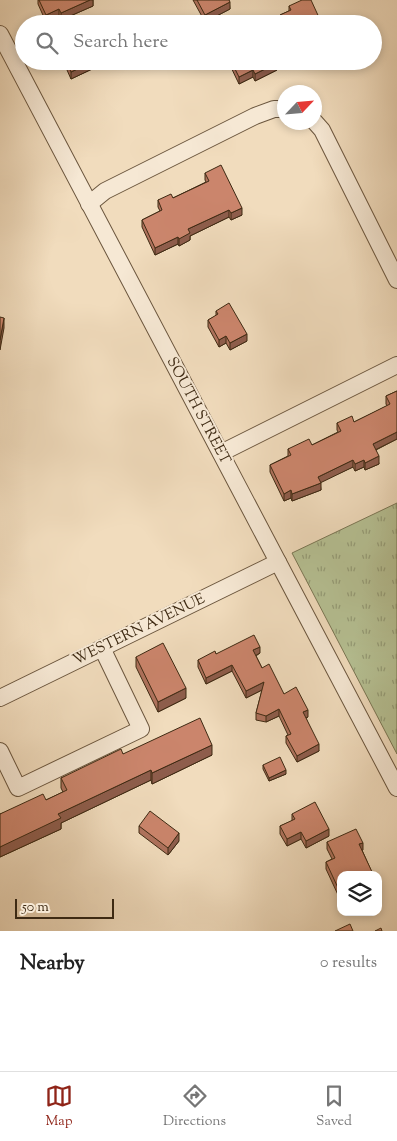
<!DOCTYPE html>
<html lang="en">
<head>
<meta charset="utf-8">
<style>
  :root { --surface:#fff; --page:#f6f6f6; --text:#222; --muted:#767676; --line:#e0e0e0; --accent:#8f2418 }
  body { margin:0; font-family:"Sorts Mill Goudy",serif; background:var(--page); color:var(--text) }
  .controls { position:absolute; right:15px; bottom:15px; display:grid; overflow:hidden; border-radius:10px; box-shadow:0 2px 8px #0003 }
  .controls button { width:45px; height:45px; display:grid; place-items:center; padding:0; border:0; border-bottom:1px solid var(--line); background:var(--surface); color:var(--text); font:25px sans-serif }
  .compass { position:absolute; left:277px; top:85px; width:45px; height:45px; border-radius:50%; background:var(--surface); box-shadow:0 2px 8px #0003; rotate:64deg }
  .scale { position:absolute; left:15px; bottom:12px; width:99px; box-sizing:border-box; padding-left:5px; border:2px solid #3e2a13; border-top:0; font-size:14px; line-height:18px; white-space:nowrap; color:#3e2a13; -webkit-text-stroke:4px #f6e8d4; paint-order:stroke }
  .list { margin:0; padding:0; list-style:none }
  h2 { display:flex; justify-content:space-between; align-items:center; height:65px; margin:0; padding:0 20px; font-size:21px }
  h2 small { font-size:16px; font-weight:400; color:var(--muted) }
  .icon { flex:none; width:28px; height:28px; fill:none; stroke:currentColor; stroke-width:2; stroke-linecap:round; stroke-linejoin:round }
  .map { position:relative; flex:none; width:397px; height:931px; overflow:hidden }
  .search { position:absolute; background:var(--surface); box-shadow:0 2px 8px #0003; left:15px; right:15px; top:15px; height:55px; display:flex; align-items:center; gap:12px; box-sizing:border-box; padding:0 18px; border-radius:28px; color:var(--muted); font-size:19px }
  .sheet { height:140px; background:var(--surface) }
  nav { display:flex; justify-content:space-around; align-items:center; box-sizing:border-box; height:70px; border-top:1px solid var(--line); background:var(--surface); font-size:14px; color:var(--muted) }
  nav a { display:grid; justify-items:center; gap:2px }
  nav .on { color:var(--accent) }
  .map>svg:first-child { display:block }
  .grass { fill:url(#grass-tufts); stroke:#7a7654 }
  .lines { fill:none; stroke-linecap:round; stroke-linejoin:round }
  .minor-casing { stroke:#6b563e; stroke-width:18 }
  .minor { stroke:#f6e8d4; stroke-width:16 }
  .wall { fill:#af725d; stroke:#3e2a13 }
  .shaded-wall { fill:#8e5d4c; stroke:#3e2a13 }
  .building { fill:#cb856c; stroke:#3e2a13 }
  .labels { text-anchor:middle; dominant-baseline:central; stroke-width:4; stroke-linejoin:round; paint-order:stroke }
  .street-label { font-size:15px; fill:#3e2a13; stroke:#f6e8d4 }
</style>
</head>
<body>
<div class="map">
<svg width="397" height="931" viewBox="0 0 397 931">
  <defs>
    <pattern id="grass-tufts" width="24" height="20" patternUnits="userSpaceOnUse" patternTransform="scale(1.25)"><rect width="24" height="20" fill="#b6c194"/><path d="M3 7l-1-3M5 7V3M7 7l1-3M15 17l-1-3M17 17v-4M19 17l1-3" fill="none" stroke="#959d78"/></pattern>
  </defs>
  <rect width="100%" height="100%" fill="#f1dcbd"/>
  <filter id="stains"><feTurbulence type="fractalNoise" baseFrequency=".004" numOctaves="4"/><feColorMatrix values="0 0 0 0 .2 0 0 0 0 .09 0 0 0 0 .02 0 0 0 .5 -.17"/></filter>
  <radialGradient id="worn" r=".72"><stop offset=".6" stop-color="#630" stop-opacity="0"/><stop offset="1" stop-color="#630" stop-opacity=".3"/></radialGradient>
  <path class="grass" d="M 397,503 L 397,754 L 292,553 Z"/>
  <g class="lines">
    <g class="minor-casing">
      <g id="minor">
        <path d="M 0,34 L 397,788"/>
        <path d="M 314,121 L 322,130 L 397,280"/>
        <path d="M 89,204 L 105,191 L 255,116 L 274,109 L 284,109"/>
        <path d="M 221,453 L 397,365"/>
        <path d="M 0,698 L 278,562"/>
        <path d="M 0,751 L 18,788 L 141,729 L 102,648"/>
      </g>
    </g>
    <use href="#minor" class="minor"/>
  </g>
  <g class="wall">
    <path d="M 38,0 L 93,0 L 93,6 L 61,20 L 59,16 L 46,22 L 38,4 Z"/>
    <path d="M 193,0 L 229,0 L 230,9 L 205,22 Z"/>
    <path d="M 289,6 L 322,24 L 281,24 L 280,15 L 289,11 Z"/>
    <path d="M 63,61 L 109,61 L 71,79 Z"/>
    <path d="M 228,61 L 277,61 L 277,70 L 255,81 L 253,77 L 239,84 Z"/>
    <path d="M 205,173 L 242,215 L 231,220 L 229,217 L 190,236 L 190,240 L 179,246 L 178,244 L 155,255 L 142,227 L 142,220 L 160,211 L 158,207 L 158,200 L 173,198 L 206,182 L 205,180 Z"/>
    <path d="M 216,311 L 247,341 L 230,350 L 226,343 L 219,347 L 208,327 L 208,320 L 216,316 Z"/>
    <path d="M 397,391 L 397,439 L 376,450 L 379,464 L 365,470 L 364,467 L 355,471 L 353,467 L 320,482 L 321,490 L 292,501 L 291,498 L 284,501 L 270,472 L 270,465 L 288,456 L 288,449 L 312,445 L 338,432 L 337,430 L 337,423 L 354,422 L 387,406 L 386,404 L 386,396 Z"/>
    <path d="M 260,653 L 256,656 L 262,668 L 284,694 L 308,717 L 306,718 L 319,751 L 297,762 L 286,743 L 286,736 L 288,735 L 279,716 L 266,722 L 256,720 L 256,713 L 262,690 L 246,698 L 232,671 L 206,684 L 198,667 L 198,660 L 216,654 Z"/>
    <path d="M 136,657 L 186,698 L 158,712 L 136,667 Z"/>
    <path d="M 123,754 L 212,755 L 152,784 L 151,780 L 61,823 L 61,829 L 0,857 L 0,814 L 46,800 L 63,792 L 61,788 L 61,778 Z"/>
    <path d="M 263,765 L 286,774 L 269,781 L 263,769 Z"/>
    <path d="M 292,814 L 329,836 L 306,848 L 301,839 L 287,846 L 280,834 L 280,826 L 292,821 Z"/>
    <path d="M 139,826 L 179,841 L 168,855 L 139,833 Z"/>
    <path d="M 327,842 L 363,850 L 362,850 L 373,875 L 341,875 L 341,896 L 339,897 L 326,869 L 326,862 L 332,859 L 327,849 Z"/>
  </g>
  <g class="shaded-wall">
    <path d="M 90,0 L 93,0 L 93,6 L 61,20 L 61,13 Z"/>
    <path d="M 230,2 L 230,9 L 205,22 L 205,15 Z"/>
    <path d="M 59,9 L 59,16 L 46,22 L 46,15 Z"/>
    <path d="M 94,61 L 109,61 L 71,79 L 71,72 Z"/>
    <path d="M 277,63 L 277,70 L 255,81 L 255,74 Z"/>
    <path d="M 253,70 L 253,77 L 239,84 L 239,77 Z"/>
    <path d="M 242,208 L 242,215 L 231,220 L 231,213 Z"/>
    <path d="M 229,210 L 229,217 L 190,236 L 190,240 L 179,246 L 179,239 L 188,229 Z"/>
    <path d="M 178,237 L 178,244 L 155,255 L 155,248 Z"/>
    <path d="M 4,318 L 4,328 L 0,350 L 0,340 Z"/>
    <path d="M 247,334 L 247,341 L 230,350 L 230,343 Z"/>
    <path d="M 226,336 L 226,343 L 219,347 L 219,340 Z"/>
    <path d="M 397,432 L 397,439 L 373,451 L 373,444 Z"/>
    <path d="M 379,456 L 379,464 L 365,470 L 365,463 Z"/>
    <path d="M 353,460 L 353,467 L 318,484 L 318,477 Z"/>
    <path d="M 364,460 L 364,467 L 355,471 L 355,464 Z"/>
    <path d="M 321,483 L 321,490 L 292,501 L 292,494 Z"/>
    <path d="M 291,490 L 291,498 L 284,501 L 284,494 Z"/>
    <path d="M 260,647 L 260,653 L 253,657 L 253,650 Z"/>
    <path d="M 232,665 L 232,671 L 206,684 L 206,678 Z"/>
    <path d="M 264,682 L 264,689 L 246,698 L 246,691 Z"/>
    <path d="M 186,688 L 186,698 L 158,712 L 158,702 Z"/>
    <path d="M 279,709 L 279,716 L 266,722 L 266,716 Z"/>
    <path d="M 308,710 L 308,717 L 303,719 L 303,712 Z"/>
    <path d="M 319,744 L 319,751 L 297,762 L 297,756 Z"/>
    <path d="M 212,745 L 212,755 L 152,784 L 152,773 Z"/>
    <path d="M 151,770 L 151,780 L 61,823 L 61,829 L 0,857 L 0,847 L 58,814 Z"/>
    <path d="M 286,770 L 286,774 L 269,781 L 269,778 Z"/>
    <path d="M 329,829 L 329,836 L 306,848 L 306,841 Z"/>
    <path d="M 301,832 L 301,839 L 287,846 L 287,839 Z"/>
    <path d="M 179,833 L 179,841 L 168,855 L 168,848 Z"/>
    <path d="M 363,843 L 363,850 L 359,852 L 359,844 Z"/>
    <path d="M 341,889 L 341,896 L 339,897 L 339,890 Z"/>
  </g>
  <g class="building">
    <path d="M 39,0 L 90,0 L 61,13 L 59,9 L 46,15 Z"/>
    <path d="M 197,0 L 229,0 L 230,2 L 205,15 Z"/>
    <path d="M 302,0 L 311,0 L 322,24 L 284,24 L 280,15 L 291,10 L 289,6 Z"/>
    <path d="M 66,61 L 94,61 L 71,72 Z"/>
    <path d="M 231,61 L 277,61 L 277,63 L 255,74 L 253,70 L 239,77 Z"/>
    <path d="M 221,165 L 242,208 L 231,213 L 229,210 L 188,229 L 190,233 L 179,239 L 178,237 L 155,248 L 142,220 L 162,210 L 158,200 L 171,194 L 173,198 L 209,181 L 205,173 Z"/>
    <path d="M 229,303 L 247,334 L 230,343 L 226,336 L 219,340 L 208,320 L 218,314 L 216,311 Z"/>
    <path d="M 0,317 L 4,318 L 0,340 Z"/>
    <path d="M 397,391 L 397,432 L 373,444 L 379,456 L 365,463 L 364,460 L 355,464 L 353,460 L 318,477 L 321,483 L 292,494 L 291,490 L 284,494 L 270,465 L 291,455 L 288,449 L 309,439 L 312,445 L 341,431 L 337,423 L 352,416 L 354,422 L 390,404 L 386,396 Z"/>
    <path d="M 254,635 L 260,647 L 253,650 L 262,668 L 269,664 L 284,694 L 296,687 L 308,710 L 303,712 L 319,744 L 297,756 L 286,736 L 291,734 L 279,709 L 266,716 L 256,713 L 264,682 L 246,691 L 232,665 L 206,678 L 198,660 L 215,651 L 216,654 Z"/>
    <path d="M 163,643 L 186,688 L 158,702 L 136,657 Z"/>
    <path d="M 200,718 L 212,745 L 152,773 L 151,770 L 58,814 L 61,818 L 0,847 L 0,814 L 43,794 L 46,800 L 67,790 L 61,778 L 121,749 L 123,754 Z"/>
    <path d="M 280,757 L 286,770 L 269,778 L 263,765 Z"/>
    <path d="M 315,802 L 329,829 L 306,841 L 301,832 L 287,839 L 280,826 L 295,819 L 292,814 Z"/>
    <path d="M 150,811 L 179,833 L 168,848 L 139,826 Z"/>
    <path d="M 356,829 L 363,843 L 359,844 L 373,874 L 371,875 L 341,875 L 341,889 L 339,890 L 326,862 L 335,858 L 327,842 Z"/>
    <path d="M 350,924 L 353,931 L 335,931 Z"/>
    <path d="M 381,928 L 382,931 L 375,931 Z"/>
  </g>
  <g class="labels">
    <g class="street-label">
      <text transform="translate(198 411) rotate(62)">SOUTH STREET</text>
      <text transform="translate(139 630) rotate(-26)">WESTERN AVENUE</text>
    </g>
  </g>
  <rect width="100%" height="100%" filter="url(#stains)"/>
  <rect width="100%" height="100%" fill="url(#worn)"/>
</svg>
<div class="controls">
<button><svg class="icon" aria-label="layers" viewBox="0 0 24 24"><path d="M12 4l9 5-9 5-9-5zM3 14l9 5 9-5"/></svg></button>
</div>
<svg class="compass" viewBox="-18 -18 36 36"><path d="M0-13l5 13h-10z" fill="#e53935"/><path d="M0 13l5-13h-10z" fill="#767676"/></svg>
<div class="scale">50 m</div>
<div class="search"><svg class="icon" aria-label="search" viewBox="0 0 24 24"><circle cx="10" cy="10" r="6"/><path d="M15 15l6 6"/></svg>Search here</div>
</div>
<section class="sheet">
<h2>Nearby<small>0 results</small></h2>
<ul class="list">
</ul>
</section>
<nav>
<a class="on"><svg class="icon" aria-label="map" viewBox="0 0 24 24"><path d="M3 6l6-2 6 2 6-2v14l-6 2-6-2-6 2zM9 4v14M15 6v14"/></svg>Map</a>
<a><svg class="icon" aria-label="directions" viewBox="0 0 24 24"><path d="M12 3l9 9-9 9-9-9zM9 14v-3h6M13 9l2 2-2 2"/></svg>Directions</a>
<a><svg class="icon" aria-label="saved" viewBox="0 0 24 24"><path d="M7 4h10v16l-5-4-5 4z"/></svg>Saved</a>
</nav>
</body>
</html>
